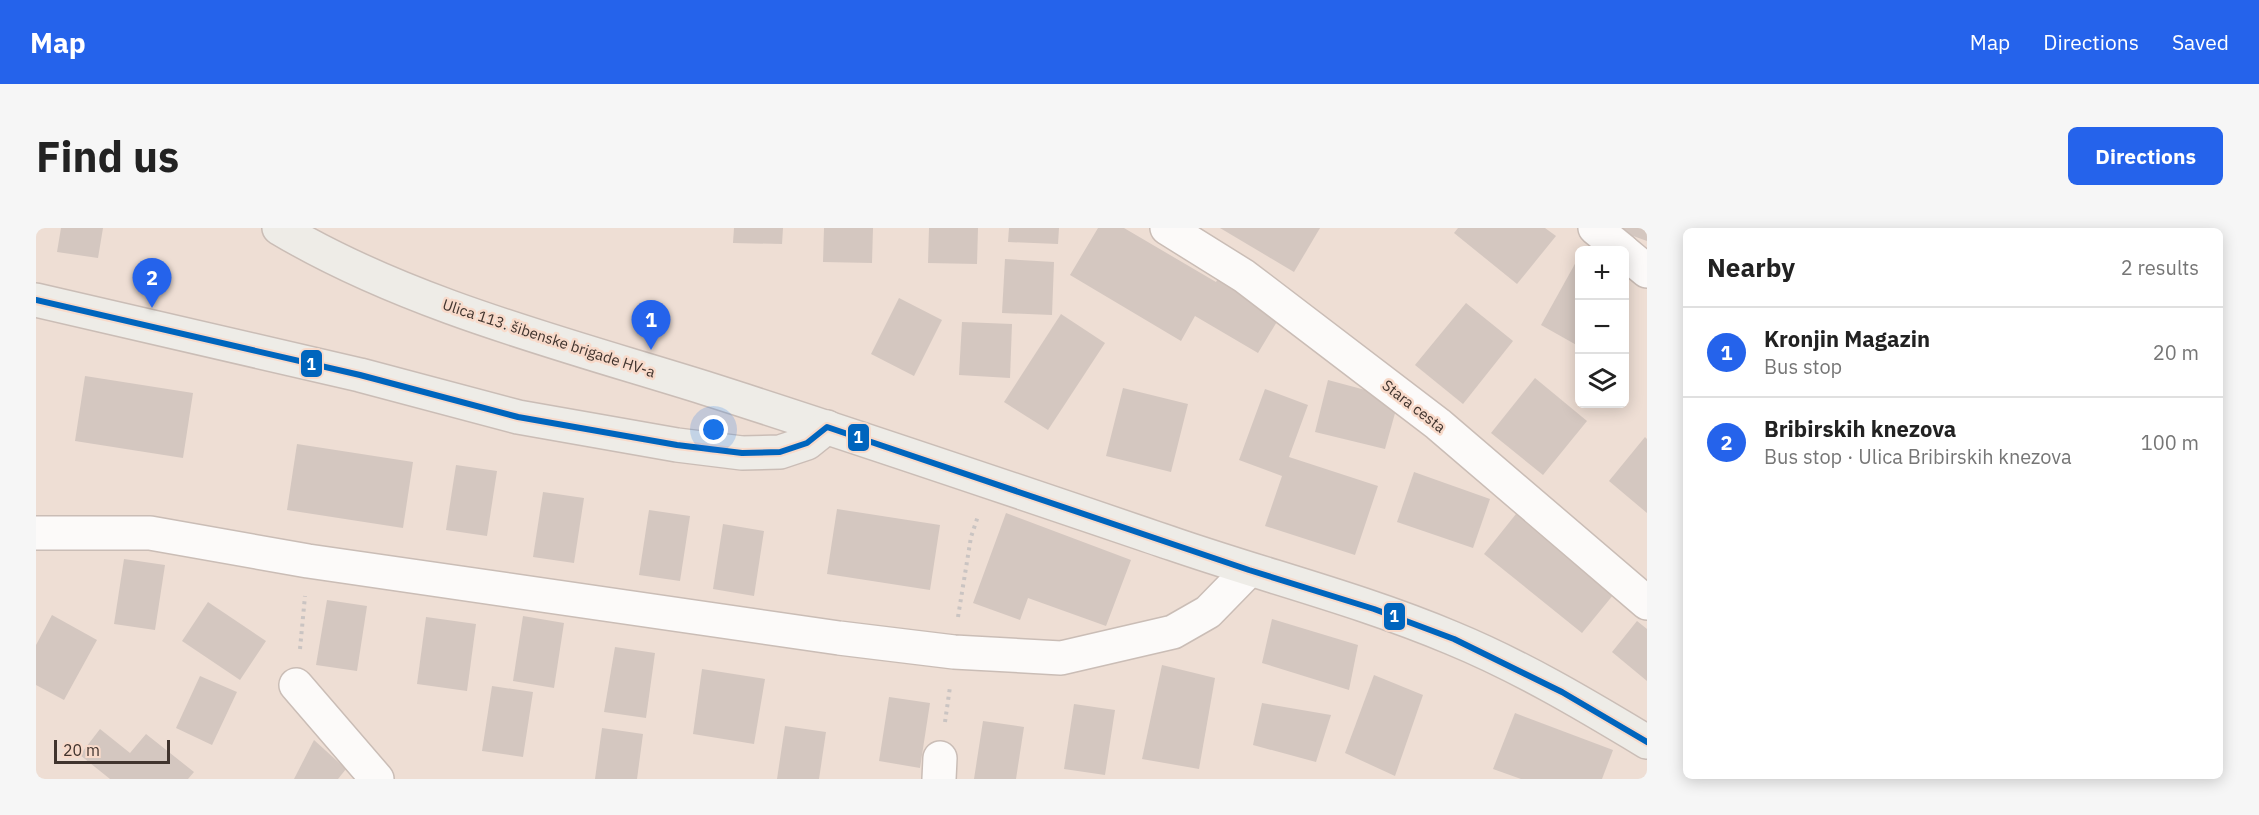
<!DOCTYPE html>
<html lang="en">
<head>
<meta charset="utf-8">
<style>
  :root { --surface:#fff; --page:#f6f6f6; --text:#222; --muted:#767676; --line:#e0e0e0; --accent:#2563eb }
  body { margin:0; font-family:"IBM Plex Sans",sans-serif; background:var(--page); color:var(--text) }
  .controls { position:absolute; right:18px; top:18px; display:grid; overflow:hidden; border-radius:9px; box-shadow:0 3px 15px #0003 }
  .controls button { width:54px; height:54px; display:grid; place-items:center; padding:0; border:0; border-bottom:2px solid var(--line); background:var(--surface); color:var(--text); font:30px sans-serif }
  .scale { position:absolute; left:18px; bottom:15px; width:116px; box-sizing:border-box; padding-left:6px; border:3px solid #40342e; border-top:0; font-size:16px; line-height:21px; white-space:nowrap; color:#40342e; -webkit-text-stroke:4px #f8daca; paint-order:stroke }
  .you { position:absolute; left:678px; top:202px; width:21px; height:21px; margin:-15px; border:4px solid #fff; border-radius:50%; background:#1a73e8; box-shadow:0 0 0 9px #1a73e833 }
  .badge { display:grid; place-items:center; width:39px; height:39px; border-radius:50%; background:var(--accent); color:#fff; font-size:20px; font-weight:700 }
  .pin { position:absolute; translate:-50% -50px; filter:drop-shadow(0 2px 3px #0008) }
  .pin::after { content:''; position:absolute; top:32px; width:21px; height:18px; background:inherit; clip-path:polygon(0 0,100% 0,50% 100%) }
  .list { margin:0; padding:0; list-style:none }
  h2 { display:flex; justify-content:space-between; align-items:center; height:78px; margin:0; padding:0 24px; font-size:26px }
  h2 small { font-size:20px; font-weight:400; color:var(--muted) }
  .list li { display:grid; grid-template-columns:39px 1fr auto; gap:18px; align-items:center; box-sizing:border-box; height:90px; padding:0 24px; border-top:2px solid var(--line) }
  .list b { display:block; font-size:22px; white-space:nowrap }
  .list p { margin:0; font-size:20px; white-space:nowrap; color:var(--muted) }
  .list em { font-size:20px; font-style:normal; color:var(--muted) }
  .icon { flex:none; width:33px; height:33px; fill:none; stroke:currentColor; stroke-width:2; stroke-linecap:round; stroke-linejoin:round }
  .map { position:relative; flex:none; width:1611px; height:551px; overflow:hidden; border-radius:9px }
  header { display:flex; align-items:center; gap:36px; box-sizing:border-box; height:84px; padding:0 30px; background:var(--accent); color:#fff }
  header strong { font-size:28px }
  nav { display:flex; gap:33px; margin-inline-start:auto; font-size:21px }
  .intro { display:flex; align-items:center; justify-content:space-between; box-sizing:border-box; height:144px; padding:0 36px }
  h1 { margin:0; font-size:42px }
  .button { padding:15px 27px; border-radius:9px; background:var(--accent); color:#fff; font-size:21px; font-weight:700 }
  main { display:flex; gap:36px; padding:0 36px }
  aside { flex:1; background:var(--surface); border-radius:9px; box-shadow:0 3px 15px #0003 }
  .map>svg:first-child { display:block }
  .building { fill:#d4c7c0 }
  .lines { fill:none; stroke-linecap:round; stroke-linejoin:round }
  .street-casing { stroke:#cabdb6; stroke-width:36 }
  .secondary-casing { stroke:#cabdb6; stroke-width:36 }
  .path { stroke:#cac4c2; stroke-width:4; stroke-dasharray:3 4.5; stroke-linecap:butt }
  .street { stroke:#fcfaf9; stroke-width:33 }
  .secondary { stroke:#eeece7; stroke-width:33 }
  .bus-1-casing { stroke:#f8daca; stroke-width:10 }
  .bus-1 { stroke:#0065bd; stroke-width:6 }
  .labels { text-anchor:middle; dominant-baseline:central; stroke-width:5; stroke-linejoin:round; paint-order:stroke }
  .street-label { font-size:15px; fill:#40342e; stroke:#f8daca }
  .line-badge { stroke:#f8daca; stroke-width:2 }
  .badge-label { font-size:16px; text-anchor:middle; font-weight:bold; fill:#fff }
</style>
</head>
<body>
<header>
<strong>Map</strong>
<nav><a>Map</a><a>Directions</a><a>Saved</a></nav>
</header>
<div class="intro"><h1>Find us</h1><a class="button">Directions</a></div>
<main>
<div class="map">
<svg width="1611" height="551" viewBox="0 0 1611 551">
  <rect width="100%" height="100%" fill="#eeded4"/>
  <g class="building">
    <path d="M 25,0 L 67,0 L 62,30 L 21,24 Z"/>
    <path d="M 698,0 L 747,0 L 746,16 L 697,15 Z"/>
    <path d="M 788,0 L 837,0 L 836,35 L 787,34 Z"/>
    <path d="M 893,0 L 942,0 L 941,36 L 892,35 Z"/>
    <path d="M 973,0 L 1023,0 L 1022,16 L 972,14 Z"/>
    <path d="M 1062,0 L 1088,0 L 1180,54 L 1185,45 L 1248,82 L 1222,125 L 1159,88 L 1145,113 L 1034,47 Z"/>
    <path d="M 1184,0 L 1284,0 L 1258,44 Z"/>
    <path d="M 1422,0 L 1509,0 L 1520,8 L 1481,56 L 1418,5 Z"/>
    <path d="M 1575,0 L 1611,0 L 1611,13 Z"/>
    <path d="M 969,31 L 1018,34 L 1016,87 L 966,85 Z"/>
    <path d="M 1540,34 L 1544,37 L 1544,119 L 1505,97 Z"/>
    <path d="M 863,70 L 906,92 L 878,148 L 835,126 Z"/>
    <path d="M 1430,75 L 1477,113 L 1427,176 L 1379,137 Z"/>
    <path d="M 1025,86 L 1069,115 L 1012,202 L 968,174 Z"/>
    <path d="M 926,94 L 976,96 L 974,150 L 923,147 Z"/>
    <path d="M 49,148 L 157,165 L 147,230 L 39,213 Z"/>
    <path d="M 1499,150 L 1551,193 L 1507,247 L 1455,205 Z"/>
    <path d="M 1292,152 L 1363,171 L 1349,221 L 1279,204 Z"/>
    <path d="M 1087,160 L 1152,176 L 1135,244 L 1070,228 Z"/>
    <path d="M 1229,161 L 1272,177 L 1253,229 L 1342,258 L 1319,327 L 1229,298 L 1246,248 L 1203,232 Z"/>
    <path d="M 1609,209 L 1611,211 L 1611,285 L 1573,253 Z"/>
    <path d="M 261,216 L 377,234 L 367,300 L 251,282 Z"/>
    <path d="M 420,237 L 461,243 L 451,308 L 410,302 Z"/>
    <path d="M 1378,244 L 1454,271 L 1437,320 L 1361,294 Z"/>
    <path d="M 507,264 L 548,270 L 538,335 L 497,329 Z"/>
    <path d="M 801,281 L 904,297 L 894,362 L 791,346 Z"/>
    <path d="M 1484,281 L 1582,361 L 1546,405 L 1448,326 Z"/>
    <path d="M 613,282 L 654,288 L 644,353 L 603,347 Z"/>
    <path d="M 970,285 L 1095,332 L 1070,398 L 992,370 L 984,392 L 937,375 Z"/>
    <path d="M 687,296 L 728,303 L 718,368 L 677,361 Z"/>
    <path d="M 88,331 L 129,337 L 119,402 L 78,396 Z"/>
    <path d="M 291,372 L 331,378 L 321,443 L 280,437 Z"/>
    <path d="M 172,374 L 230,413 L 204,452 L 146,413 Z"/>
    <path d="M 16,387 L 61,412 L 28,472 L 0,457 L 0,417 Z"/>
    <path d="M 487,388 L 528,395 L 518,460 L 477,453 Z"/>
    <path d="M 390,389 L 440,396 L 431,463 L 381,456 Z"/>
    <path d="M 1236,391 L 1322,417 L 1313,462 L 1226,435 Z"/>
    <path d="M 1601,393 L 1611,401 L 1611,453 L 1576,424 Z"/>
    <path d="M 579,419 L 619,425 L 610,490 L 568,484 Z"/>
    <path d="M 1126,437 L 1179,450 L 1163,541 L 1106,531 Z"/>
    <path d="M 666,441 L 729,451 L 718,516 L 657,506 Z"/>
    <path d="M 1338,447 L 1387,467 L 1359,548 L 1309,525 Z"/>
    <path d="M 164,448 L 201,464 L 176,517 L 140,500 Z"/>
    <path d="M 456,458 L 497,464 L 487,529 L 446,523 Z"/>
    <path d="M 853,469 L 894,475 L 884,540 L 843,533 Z"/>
    <path d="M 1226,475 L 1295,487 L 1280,534 L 1217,517 Z"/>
    <path d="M 1038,476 L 1079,482 L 1069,547 L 1028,541 Z"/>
    <path d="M 1479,485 L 1577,522 L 1566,551 L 1485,551 L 1457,541 Z"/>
    <path d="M 947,493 L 988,499 L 980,551 L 938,551 Z"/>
    <path d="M 749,498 L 790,504 L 783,551 L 741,551 Z"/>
    <path d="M 566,500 L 607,506 L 601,551 L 559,551 Z"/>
    <path d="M 64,501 L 94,525 L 110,506 L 158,544 L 152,551 L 74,551 L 44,527 Z"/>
    <path d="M 278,512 L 310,541 L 302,551 L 258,551 Z"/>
  </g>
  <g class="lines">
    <g class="street-casing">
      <g id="street">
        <path d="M 1131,0 L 1208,48 L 1402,196 L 1611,375"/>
        <path d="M 1559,0 L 1586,22"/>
        <path d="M 1588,24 L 1611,43"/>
        <path d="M 0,305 L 114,305 L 272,333 L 803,410 L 918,424 L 1025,430 L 1137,404 L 1172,384 L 1213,342"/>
        <path d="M 260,457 L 341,551"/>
        <path d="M 903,551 L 904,530"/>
      </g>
    </g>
    <g class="secondary-casing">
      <g id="secondary">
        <path d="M 243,0 C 370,76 528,116 669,160 C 826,210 981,263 1137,316 C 1230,348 1326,372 1416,410 C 1484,438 1548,476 1611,514"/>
        <path d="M 0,72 L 324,147 L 482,189 L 641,217 L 706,225 L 744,224 L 771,215 L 791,199"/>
      </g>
    </g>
    <g class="path">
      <path d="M 922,389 L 935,309 L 942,288"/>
      <path d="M 264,421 L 269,368"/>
      <path d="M 909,494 L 914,459"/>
    </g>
    <use href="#street" class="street"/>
    <use href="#secondary" class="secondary"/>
    <g class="bus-1-casing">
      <path id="bus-1" d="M 0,72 L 324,147 L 482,189 L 641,217 L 706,225 L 744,224 L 771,215 L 791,199 L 1213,342 L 1338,381 L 1418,411 L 1526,464 L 1611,514"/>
    </g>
    <use href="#bus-1" class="bus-1"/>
  </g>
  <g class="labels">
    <g class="street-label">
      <text transform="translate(513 110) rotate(18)">Ulica 113. šibenske brigade HV-a</text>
      <text transform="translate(1378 178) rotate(38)">Stara cesta</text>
    </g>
  </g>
  <g class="line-badge">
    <rect x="264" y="121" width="23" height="29" rx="6" fill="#0065bd"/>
    <rect x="811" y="195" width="23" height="29" rx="6" fill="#0065bd"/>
    <rect x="1347" y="374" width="23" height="29" rx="6" fill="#0065bd"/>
  </g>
  <g class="badge-label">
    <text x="275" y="142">1</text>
    <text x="822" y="215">1</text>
    <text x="1358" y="394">1</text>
  </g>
</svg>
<div class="controls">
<button>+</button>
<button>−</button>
<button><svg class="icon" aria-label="layers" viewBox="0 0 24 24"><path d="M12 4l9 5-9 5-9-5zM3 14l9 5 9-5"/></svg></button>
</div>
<div class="scale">20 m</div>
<div class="you"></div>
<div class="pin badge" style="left:615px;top:122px">1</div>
<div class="pin badge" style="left:116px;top:80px">2</div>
</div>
<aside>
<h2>Nearby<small>2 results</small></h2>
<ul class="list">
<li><span class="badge">1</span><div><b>Kronjin Magazin</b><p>Bus stop</p></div><em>20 m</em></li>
<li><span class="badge">2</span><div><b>Bribirskih knezova</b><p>Bus stop · Ulica Bribirskih knezova</p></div><em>100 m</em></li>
</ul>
</aside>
</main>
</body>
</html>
